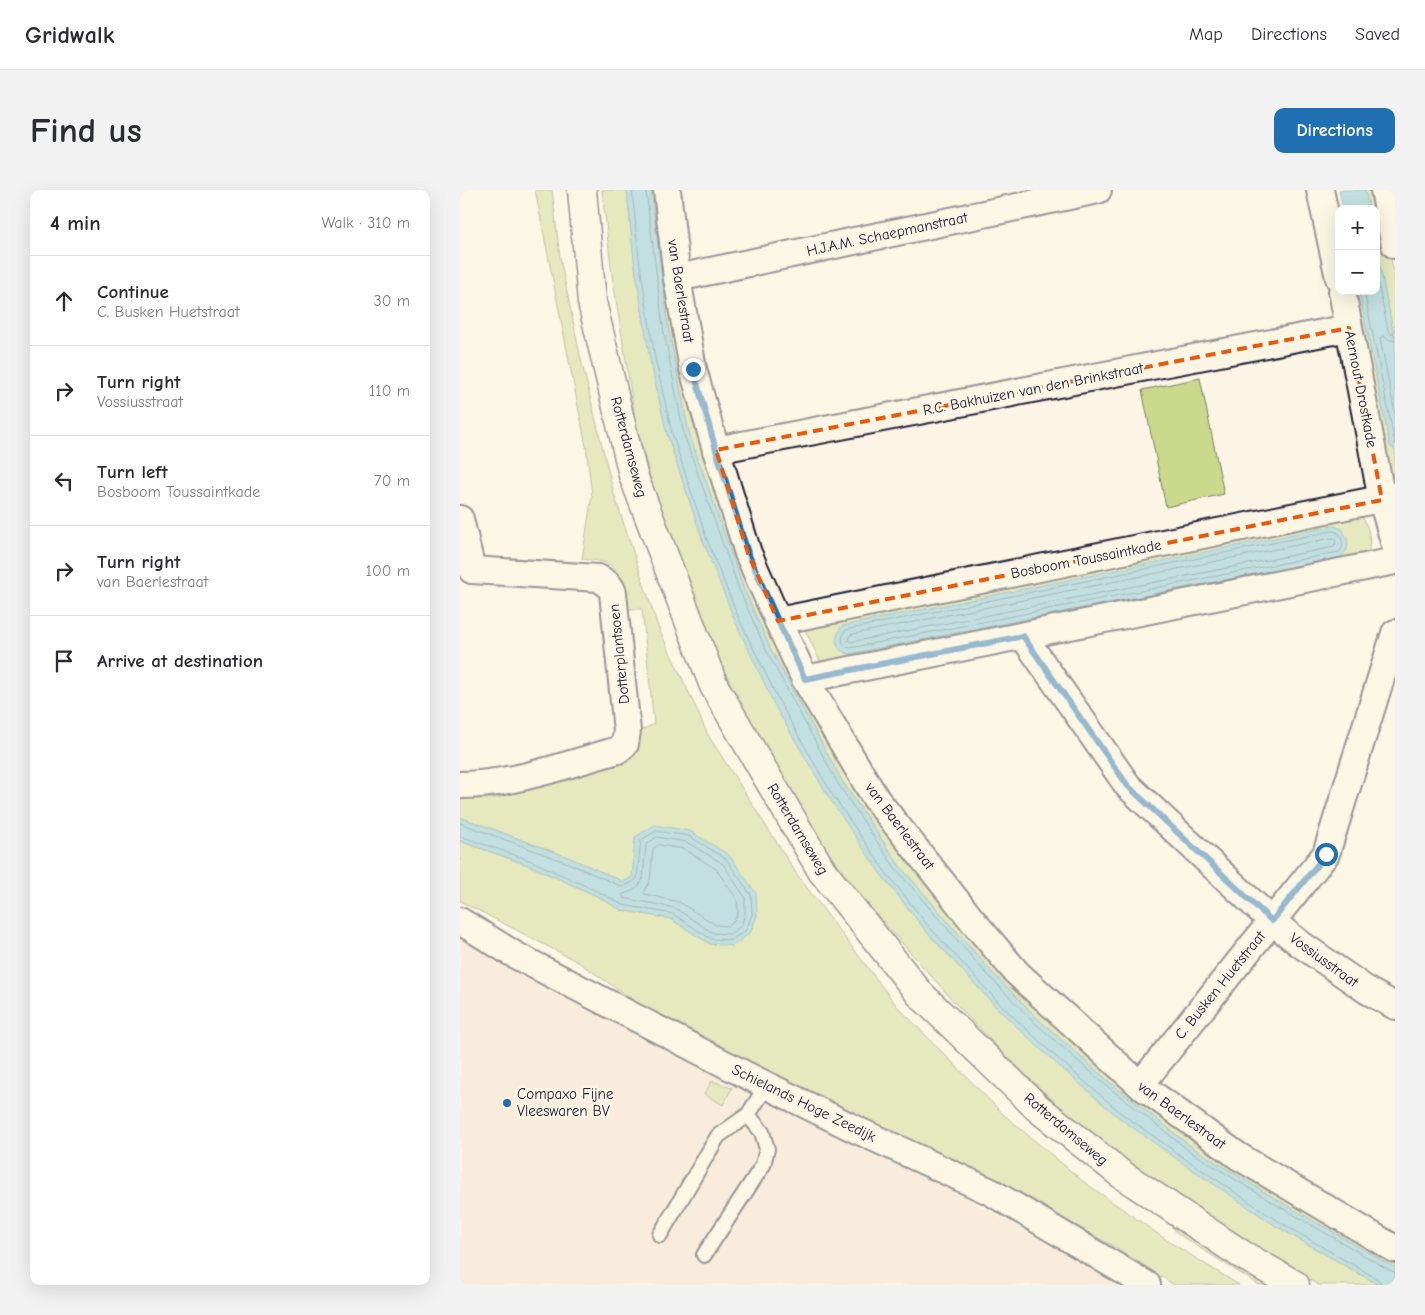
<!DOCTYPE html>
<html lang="en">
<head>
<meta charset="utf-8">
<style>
  :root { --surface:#fff; --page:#f2f2f3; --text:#2b2b33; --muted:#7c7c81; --line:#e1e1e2; --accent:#1f6fb2 }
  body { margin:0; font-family:"Comic Neue",sans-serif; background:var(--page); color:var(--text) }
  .controls { position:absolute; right:15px; top:15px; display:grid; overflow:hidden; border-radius:10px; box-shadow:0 5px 20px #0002 }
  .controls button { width:45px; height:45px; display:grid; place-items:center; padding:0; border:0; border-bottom:1px solid var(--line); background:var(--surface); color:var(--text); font:25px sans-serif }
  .stop { position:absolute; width:15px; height:15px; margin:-11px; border:4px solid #1f6fb2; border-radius:50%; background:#fff }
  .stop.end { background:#1f6fb2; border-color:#fff; box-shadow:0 1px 5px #0008 }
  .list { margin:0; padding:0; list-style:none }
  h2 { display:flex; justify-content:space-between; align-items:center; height:65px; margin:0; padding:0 20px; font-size:21px }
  h2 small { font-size:16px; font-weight:400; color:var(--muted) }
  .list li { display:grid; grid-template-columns:32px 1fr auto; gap:15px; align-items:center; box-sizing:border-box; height:90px; padding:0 20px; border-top:1px solid var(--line) }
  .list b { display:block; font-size:19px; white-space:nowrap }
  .list p { margin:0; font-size:16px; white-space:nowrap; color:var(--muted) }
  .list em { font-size:16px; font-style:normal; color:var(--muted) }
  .icon { flex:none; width:28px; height:28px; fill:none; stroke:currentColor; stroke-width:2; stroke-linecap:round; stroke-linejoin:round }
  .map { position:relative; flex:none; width:935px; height:1095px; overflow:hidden; border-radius:10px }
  header { display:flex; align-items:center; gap:30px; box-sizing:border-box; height:70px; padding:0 25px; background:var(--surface); border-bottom:1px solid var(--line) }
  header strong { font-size:24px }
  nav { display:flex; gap:28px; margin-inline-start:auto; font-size:18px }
  .intro { display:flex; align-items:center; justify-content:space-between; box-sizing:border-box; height:120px; padding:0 30px }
  h1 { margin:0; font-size:35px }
  .button { padding:12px 22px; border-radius:10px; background:var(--accent); color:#fff; font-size:18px; font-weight:700 }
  main { display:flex; gap:30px; padding:0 30px }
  aside { flex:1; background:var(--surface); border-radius:10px; box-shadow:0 5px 20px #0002 }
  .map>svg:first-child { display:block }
  .built { fill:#f6e0d1 }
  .green { fill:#cbd98d; stroke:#767e64; fill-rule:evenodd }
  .water { fill:#7bc6db; stroke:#57849b }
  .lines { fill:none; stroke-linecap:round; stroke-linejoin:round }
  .shore { stroke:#46647b; stroke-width:1 }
  .lane-casing { stroke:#22223b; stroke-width:18 }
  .street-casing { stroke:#22223b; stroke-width:30 }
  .secondary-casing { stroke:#22223b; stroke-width:31 }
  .lane { stroke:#fcf5e5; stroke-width:14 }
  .street { stroke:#fcf5e5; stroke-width:26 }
  .secondary { stroke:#fcf5e5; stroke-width:28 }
  .route { stroke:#1f6fb2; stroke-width:6 }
  .marked { fill:none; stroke:#e8590c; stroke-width:4; stroke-dasharray:10 6; stroke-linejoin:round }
  .poi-dot { fill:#1f6fb2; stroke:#fcf5e5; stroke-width:2 }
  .labels { text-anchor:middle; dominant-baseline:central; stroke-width:5; stroke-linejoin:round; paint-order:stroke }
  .street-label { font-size:15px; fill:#22223b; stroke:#fcf5e5 }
  .poi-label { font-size:15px; fill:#22223b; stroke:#fcf5e5; text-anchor:start }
</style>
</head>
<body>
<header>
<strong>Gridwalk</strong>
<nav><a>Map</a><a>Directions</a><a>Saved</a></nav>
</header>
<div class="intro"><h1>Find us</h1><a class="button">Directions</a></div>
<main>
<aside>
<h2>4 min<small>Walk · 310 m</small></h2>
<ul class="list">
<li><svg class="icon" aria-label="ahead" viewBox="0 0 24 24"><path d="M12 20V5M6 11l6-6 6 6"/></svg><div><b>Continue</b><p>C. Busken Huetstraat</p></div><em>30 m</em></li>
<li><svg class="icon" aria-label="right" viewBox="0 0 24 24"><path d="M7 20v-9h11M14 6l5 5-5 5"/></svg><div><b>Turn right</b><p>Vossiusstraat</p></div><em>110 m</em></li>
<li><svg class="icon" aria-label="left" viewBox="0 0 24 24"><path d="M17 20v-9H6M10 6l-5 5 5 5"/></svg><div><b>Turn left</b><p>Bosboom Toussaintkade</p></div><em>70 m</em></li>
<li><svg class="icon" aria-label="right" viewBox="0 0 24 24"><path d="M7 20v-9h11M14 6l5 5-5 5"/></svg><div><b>Turn right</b><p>van Baerlestraat</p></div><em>100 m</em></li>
<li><svg class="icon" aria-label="arrive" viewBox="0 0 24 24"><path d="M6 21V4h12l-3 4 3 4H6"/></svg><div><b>Arrive at destination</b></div></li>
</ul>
</aside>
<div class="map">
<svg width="935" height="1095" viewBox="0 0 935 1095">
  <rect width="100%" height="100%" fill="#fcf5e5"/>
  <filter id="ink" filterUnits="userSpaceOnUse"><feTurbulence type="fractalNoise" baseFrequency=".02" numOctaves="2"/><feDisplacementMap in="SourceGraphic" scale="10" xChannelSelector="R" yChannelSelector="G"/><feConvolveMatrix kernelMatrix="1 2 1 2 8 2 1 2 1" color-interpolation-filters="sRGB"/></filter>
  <g filter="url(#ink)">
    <path class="built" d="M 0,724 L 661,1095 L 0,1095 Z"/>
    <g class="green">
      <path d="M 75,0 L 92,0 L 100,68 L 121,170 L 154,304 L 198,437 L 230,505 L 248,545 L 338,686 L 436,815 L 544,925 L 624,992 L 708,1051 L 779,1095 L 714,1095 L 657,1058 L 494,970 L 328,896 L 217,840 L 118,772 L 0,711 L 0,651 L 68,675 L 137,706 L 161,720 L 211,729 L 250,754 L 172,687 L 164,692 L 110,668 L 0,627 L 0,608 L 26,609 L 40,607 L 157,574 L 174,561 L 178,542 L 194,534 L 182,419 L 166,419 C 164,402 164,377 142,372 C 136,370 129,370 122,369 L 132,305 L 126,256 Z"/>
      <path d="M 142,0 L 167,0 L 174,70 L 190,169 L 207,244 L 243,351 L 420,683 L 466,741 L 539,820 L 816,1036 L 919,1095 L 858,1095 L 735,1020 L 677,979 L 591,909 L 541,861 L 494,812 L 412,719 L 376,673 L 344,626 L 290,534 L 256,464 L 198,318 L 176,233 L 152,85 Z"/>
      <path d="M 191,0 L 200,0 L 211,87 L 321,459 L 546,784 L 935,1068 L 935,1078 L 814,1008 L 733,958 L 647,890 L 578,829 L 528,778 L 439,675 L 382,591 L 310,458 L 283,397 L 229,243 L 208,137 Z"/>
      <path d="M 905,0 L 917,0 L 935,89 L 935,151 L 916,57 L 916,19 L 909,19 Z"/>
      <path d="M 889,101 L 899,101 L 930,256 L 935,260 L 935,289 L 928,277 Z"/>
      <path d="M 740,188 L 764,304 L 706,317 L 682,200 Z"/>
      <path d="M 901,326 C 910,337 911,351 908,364 L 364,479 L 343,436 ZM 881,367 L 390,464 C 374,460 374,448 382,436 Z"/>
      <path d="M 252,891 L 272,898 L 263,915 L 244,904 Z"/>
      <path d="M 707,1031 L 758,1064 L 813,1095 L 799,1095 L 718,1044 Z"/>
    </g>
    <g class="water">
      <path d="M 167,0 L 191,0 L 208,137 L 229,243 L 283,397 L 310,458 L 382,591 L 439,675 L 528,778 L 578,829 L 647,890 L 733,958 L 814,1008 L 935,1078 L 935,1095 L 919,1095 L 816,1036 L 721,972 L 658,927 L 590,868 L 539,820 L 466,741 L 420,683 L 368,606 L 316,518 L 275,431 L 243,351 L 207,244 L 190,169 L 174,70 Z"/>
      <path d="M 879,0 L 905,0 L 909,19 L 883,19 Z"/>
      <path d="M 916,57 L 935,151 L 935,260 L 930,256 L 899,101 L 916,101 Z"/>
      <path d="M 874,336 L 882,339 C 888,349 892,357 881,367 L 389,464 C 374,460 374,448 382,436 Z"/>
      <path d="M 0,627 L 110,668 L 164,692 L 172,687 L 175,647 L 195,635 L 230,641 L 269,665 L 296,703 L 297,726 L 290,743 L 273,756 L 250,754 L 211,729 L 161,720 L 137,706 L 68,675 L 0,651 Z"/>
    </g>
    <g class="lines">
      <g class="shore">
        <path d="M 172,0 L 179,69 L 195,168 L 212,243 L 247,350 L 279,429 L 321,515 L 372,604 L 424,680 L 470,738 L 542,816 L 594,865 L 661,923 L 724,968 L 818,1031 L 917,1089 L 920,1091 L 920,1095"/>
        <path d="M 186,0 L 203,137 L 224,245 L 279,399 L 306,460 L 378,594 L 435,678 L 524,781 L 575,833 L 643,893 L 731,962 L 812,1012 L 931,1081 L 935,1082"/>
        <path d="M 916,83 L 928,140 L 931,144 L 935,145"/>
        <path d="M 904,101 L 935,254"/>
        <path d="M 935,151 L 930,150 L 923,146 L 920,148 L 935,224"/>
        <path d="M 873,341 L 879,343 C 882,349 885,357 879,362 L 390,458 C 381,457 380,446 386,440 Z"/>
        <path d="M 872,348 L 874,348 L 876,352 L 874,357 L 391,452 L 388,450 L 389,447 L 390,445 Z"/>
        <path d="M 0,633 L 108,673 L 163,697 L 174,691 L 177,688 L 181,650 L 196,641 L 229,646 L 266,669 L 291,705 L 292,725 L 286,740 L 271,750 L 251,749 L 213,724 L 163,715 L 139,702 L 69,670 L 0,646"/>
        <path d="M 197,647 L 226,652 L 262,673 L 285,707 L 285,724 L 281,736 L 270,744 L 253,743 L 215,718 L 163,708 L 163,704 C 172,702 180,697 183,688 L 186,655 Z"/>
        <path d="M 199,655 L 224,659 L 256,679 L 277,709 L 278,723 L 274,731 L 268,736 L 256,735 L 219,712 L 184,704 L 184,702 L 190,691 L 193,659 Z"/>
      </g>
      <g class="lane-casing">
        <g id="lane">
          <path d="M 200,1045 L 258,946 L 288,925 L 307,895"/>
          <path d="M 244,1065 L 303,975 L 307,959 L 302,942 L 288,925"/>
        </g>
      </g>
      <g class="street-casing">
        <g id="street">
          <path d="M 207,0 L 217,88 L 233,179 L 256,260 L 288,363 L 318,431 L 345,489 L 416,609 L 512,730 L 557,783 L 680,895 L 778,966 L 935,1059"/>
          <path d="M 860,0 L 879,88"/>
          <path d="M 924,0 L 935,55"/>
          <path d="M 217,88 L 638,0"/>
          <path d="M 882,101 L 922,310 L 935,355"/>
          <path d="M 256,260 L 889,138"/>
          <path d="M 0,329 L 12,380"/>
          <path d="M 318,431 L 935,306"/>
          <path d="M 563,446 L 668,596 L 812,731 L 839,753 L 908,801 L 935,816"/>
          <path d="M 345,489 L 935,371"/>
          <path d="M 0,595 C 52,595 108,574 158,560 L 165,554 L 167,541 L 153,403 C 151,395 145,392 138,388 L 12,380"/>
          <path d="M 0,731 L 55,765 L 284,884 L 399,941 L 531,1002 L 687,1095"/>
          <path d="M 680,895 L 866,664 L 935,443"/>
        </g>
      </g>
      <g class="secondary-casing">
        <path id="secondary" d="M 122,0 L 132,112 L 173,285 L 254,496 L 362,681 L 460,804 L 579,919 L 661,984 L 781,1064 L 835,1095"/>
      </g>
      <use href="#lane" class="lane"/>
      <use href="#street" class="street"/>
      <use href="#secondary" class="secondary"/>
    </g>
  </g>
  <g class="lines" filter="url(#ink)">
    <path class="route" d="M 233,179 L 256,260 L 288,363 L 318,431 L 345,489 L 563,446 L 668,596 L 812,731 L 866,664"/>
  </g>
  <path d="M0 0H935V1095H0ZM 889,138 L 922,310 L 318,431 L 288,363 L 256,260 Z" fill="#fcf5e5" fill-opacity=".55" fill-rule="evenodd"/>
  <path class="marked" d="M 889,138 L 922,310 L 318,431 L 288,363 L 256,260 Z"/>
  <circle class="poi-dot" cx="47" cy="913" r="5"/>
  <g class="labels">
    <g class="street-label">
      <text transform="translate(427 44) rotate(-12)">H.J.A.M. Schaepmanstraat</text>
      <text transform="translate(221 101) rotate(81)">van Baerlestraat</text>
      <text transform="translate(573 199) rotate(-11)">R.C. Bakhuizen van den Brinkstraat</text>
      <text transform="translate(901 199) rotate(79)">Aernout Drostkade</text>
      <text transform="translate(169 257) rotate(75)">Rotterdamseweg</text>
      <text transform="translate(626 369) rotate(-11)">Bosboom Toussaintkade</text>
      <text transform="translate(159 464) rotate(-96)">Dotterplantsoen</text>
      <text transform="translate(440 636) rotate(53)">van Baerlestraat</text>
      <text transform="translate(338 639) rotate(59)">Rotterdamseweg</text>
      <text transform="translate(864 770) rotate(36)">Vossiusstraat</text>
      <text transform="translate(760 795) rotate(-51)">C. Busken Huetstraat</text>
      <text transform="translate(344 913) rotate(26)">Schielands Hoge Zeedijk</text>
      <text transform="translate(722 925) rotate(36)">van Baerlestraat</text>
      <text transform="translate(606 939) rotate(40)">Rotterdamseweg</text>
    </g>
    <g class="poi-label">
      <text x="57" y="904">Compaxo Fijne<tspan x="57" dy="17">Vleeswaren BV</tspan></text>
    </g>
  </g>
</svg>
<div class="controls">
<button>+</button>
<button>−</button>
</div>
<div class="stop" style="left:866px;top:664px"></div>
<div class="stop end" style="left:233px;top:179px"></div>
</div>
</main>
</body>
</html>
